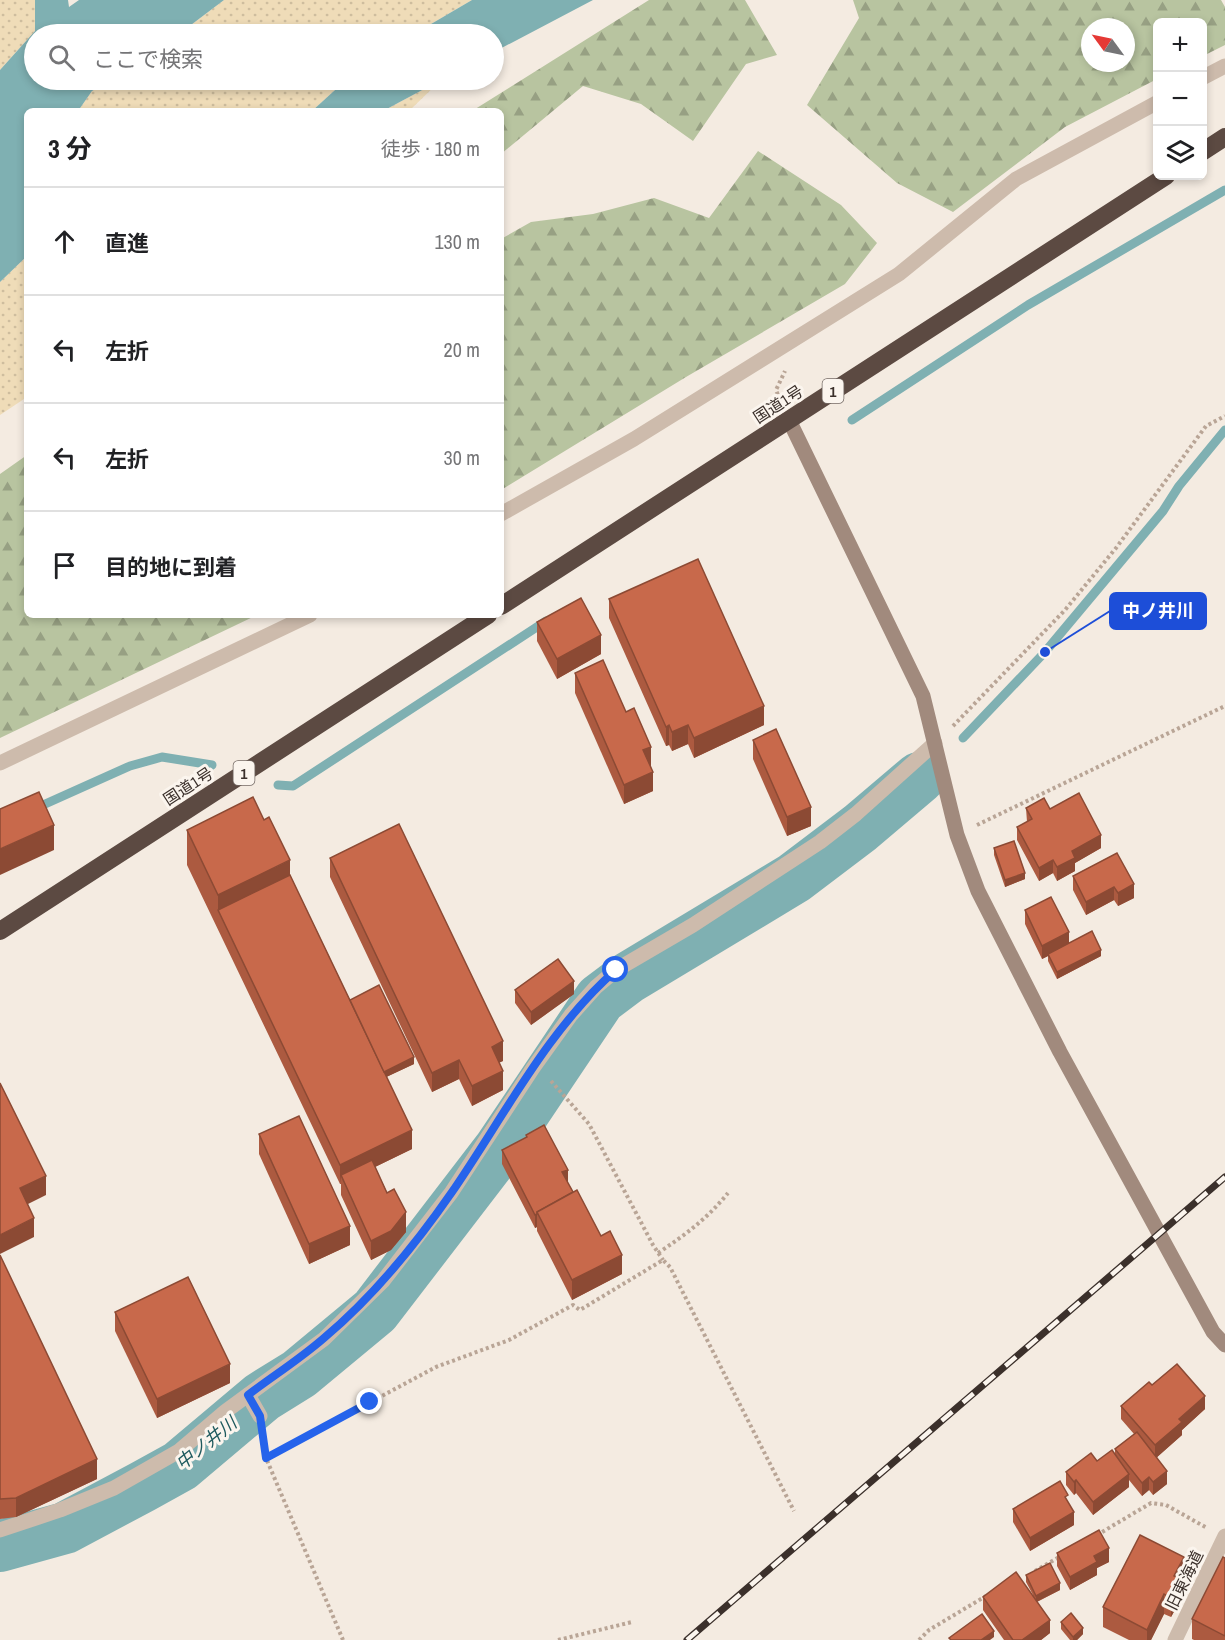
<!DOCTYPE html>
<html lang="ja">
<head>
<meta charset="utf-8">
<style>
  :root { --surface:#fff; --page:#f6f6f6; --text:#202124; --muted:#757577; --line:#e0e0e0 }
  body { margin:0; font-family:"Archivo Narrow","Noto Sans JP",sans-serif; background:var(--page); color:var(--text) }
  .controls { position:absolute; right:18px; top:18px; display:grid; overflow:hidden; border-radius:9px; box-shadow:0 3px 9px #0003 }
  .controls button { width:54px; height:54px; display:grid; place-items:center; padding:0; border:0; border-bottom:2px solid var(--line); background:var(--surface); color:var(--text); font:30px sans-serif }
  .compass { position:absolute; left:1081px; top:18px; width:54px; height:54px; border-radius:50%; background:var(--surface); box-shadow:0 3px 9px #0003; rotate:303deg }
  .stop { position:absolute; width:18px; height:18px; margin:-14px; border:4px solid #2563eb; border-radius:50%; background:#fff }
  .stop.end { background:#2563eb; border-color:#fff; box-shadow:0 2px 6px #0008 }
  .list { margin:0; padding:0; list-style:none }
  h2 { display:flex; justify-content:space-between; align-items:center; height:78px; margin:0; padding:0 24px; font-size:26px }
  h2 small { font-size:20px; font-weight:400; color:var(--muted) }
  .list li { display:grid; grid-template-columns:39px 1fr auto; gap:18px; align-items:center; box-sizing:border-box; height:108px; padding:0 24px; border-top:2px solid var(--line) }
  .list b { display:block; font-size:22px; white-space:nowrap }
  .list em { font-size:20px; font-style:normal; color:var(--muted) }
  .icon { flex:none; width:33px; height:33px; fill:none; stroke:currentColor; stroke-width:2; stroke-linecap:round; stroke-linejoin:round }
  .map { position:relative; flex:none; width:1225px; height:1640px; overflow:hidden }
  .search { position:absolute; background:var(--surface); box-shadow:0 3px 9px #0003; left:24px; top:24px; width:480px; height:66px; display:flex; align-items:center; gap:15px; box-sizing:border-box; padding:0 21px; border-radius:33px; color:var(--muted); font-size:22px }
  .panel { position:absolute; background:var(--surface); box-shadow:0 3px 9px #0003; left:24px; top:108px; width:480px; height:510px; border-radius:9px }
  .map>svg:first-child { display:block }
  .forest { fill:url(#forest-firs); fill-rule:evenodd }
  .sand { fill:url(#sand-dots) }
  .water { fill:#7fb0b2 }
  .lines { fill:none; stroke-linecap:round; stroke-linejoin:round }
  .stream { stroke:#7fb0b2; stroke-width:9 }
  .river { stroke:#7fb0b2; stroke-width:52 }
  .path { stroke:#b9a596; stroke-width:4; stroke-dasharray:3 3; stroke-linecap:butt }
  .lane { stroke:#cdbbac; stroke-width:15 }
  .street { stroke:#cdbbac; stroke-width:15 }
  .secondary { stroke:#a18a7d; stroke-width:15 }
  .highway { stroke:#5c4a42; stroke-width:18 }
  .rail-casing { stroke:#3b302b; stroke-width:7 }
  .rail { stroke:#fbf5ee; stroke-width:4.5; stroke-dasharray:14; stroke-linecap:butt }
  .wall { fill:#ac5a40 }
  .shaded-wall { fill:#8c4a34 }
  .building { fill:#c8694b; stroke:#8c4a34; stroke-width:1.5 }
  .route { stroke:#2563eb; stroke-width:8 }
  .labels { text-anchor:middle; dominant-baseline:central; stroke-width:6; stroke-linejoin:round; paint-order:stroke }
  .shield { fill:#fbf5ee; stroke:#756b66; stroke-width:1.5 }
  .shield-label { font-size:15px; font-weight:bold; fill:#3b302b }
  .street-label { font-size:16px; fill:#3b302b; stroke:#fbf5ee }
  .water-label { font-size:18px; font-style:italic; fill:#1f5a5e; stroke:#fbf5ee }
  .leader { fill:none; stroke:#1d4ed8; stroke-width:2 }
  .callout-dot { fill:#1d4ed8; stroke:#fbf5ee; stroke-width:2 }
  .callout { fill:#1d4ed8; stroke:#1d4ed8; stroke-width:2 }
  .callout-label { font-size:18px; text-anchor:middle; font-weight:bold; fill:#fff }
</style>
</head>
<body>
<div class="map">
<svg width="1225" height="1640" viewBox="0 0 1225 1640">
  <defs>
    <pattern id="forest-firs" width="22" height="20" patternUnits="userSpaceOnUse" patternTransform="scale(1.5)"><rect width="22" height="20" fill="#b8c4a0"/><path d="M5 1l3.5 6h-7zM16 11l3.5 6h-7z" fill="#97a083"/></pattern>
    <pattern id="sand-dots" width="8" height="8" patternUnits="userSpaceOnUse" patternTransform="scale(1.5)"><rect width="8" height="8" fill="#efdcb8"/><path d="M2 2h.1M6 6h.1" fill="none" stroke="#cebd9e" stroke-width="1.8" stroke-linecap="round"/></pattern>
  </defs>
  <rect width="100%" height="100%" fill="#f4ebe1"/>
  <g class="forest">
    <path d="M 649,0 L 745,0 L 777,55 L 746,64 L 693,141 L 641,104 L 583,86 L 501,154 L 501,111 L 472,111 Z"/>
    <path d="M 853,0 L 1221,0 L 1225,7 L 1225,45 L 1203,56 L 1202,22 L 1158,22 L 1157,79 L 1065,127 L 953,212 L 897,183 L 807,105 L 859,18 ZM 1090,27 L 1126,27 L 1126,63 L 1090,63 Z"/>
    <path d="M 758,151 L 841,205 L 877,243 L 845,284 L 686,377 L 501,490 L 501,239 L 531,222 L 593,214 L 654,198 L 709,218 Z"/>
    <path d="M 27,455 L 27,615 L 257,615 L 0,738 L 0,474 Z"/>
  </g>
  <g class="sand">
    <path d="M 0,0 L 35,0 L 35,31 L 0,70 Z"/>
    <path d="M 224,0 L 472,0 L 414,34 L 179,34 Z"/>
    <path d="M 111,80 L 346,80 L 312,111 L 78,111 L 92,91 Z"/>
    <path d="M 441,80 L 409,111 L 383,111 Z"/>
    <path d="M 27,256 L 27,397 L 0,415 L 0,282 Z"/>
  </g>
  <g class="water">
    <path d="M 35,0 L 68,0 L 69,7 L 79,0 L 224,0 L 179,34 L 34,34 L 34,80 L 111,80 L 92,91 L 78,111 L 27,111 L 27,256 L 0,282 L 0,70 L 35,31 Z"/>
    <path d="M 472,0 L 593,0 L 494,52 L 494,34 L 414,34 Z"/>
    <path d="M 346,80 L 441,80 L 383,111 L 312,111 Z"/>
  </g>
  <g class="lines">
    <g class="stream">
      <path d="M 852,420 L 1028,305 L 1225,190"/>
      <path d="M 963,738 L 1045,652 L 1163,511 L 1179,486 L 1225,430"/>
      <path d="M 278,785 L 293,786 L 546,621"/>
      <path d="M 34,809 L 130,766 L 162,757 L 212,765"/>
    </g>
    <path class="river" d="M 0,1546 L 65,1528 L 142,1487 L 180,1466 L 262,1397 L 299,1374 L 375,1311 L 500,1148 L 600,999 L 628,978 L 794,878 L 860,828 L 919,778"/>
    <g class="path">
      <path d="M 780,400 L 776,390 L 785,371"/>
      <path d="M 953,726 L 1065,610 L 1116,548 L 1206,426 L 1225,416"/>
      <path d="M 977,825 L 1225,706"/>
      <path d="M 551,1081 L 589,1124 L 653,1245 L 663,1260"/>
      <path d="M 658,1253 C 685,1235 708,1218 728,1193"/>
      <path d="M 263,1437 L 266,1458 L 343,1640"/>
      <path d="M 266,1458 L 436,1367 L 509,1340 L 573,1305 L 580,1310 L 663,1260 L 670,1267 L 794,1511"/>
      <path d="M 1097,1535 L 1151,1503 L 1166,1505 L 1207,1528"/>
      <path d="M 1035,1571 L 1059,1557"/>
      <path d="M 558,1640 L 632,1622"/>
      <path d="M 919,1640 L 929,1630 L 986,1596"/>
    </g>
    <g class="lane">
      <path d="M 1202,78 L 1225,66"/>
      <path d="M 501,514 L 634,439 L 899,274 L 1016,179 L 1158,102"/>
      <path d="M 0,763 L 310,615"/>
      <path d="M 0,1530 L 60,1510 L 114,1488 L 179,1451 L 226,1411 L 324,1339 L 383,1281 L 451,1193 L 533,1068 L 571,1015 L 596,987 L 616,970 L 693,925 L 820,842 L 856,814 L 935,743"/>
    </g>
    <g class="street">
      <path d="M 248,1395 L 260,1416"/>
      <path d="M 1175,1640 L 1225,1536"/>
    </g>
    <path class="secondary" d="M 789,420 L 923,696 L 957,835 L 978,891 L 1060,1052 L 1213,1332 L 1225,1345"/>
    <g class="highway">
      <path d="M 1202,152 L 1225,137"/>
      <path d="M 501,606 L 1166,176"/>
      <path d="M 0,931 L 488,615"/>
    </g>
    <g class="rail-casing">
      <path id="rail" d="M 687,1640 L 1225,1177"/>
    </g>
    <use href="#rail" class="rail"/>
  </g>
  <g class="wall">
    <path d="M 609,599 L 764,725 L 694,758 L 688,744 L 672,751 L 669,745 L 666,746 L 609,618 Z"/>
    <path d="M 537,622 L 601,654 L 557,679 L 537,641 Z"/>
    <path d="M 575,673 L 626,712 L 651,766 L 653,791 L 624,804 L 575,693 Z"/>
    <path d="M 753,740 L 811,826 L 787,836 L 753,759 Z"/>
    <path d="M 1026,808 L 1050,809 L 1101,848 L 1075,863 L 1075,871 L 1057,881 L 1053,873 L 1039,881 L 1017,840 L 1017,827 L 1027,822 Z"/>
    <path d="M 187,830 L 290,875 L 350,1000 L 414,1064 L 386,1077 L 412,1149 L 375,1167 L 406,1232 L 391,1250 L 371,1260 L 341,1195 L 341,1184 L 340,1184 L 187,865 Z"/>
    <path d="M 994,848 L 1025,879 L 1005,887 L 994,855 Z"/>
    <path d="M 1117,853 L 1134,898 L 1118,906 L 1114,900 L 1086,915 L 1073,890 L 1073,876 Z"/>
    <path d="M 330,858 L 503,1061 L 499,1062 L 503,1090 L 472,1106 L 459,1079 L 432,1092 L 330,877 Z"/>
    <path d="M 1025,910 L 1069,943 L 1101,956 L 1057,979 L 1048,961 L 1048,956 L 1042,959 L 1025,924 Z"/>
    <path d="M 515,990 L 574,994 L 531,1025 L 515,1003 Z"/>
    <path d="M 259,1134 L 350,1245 L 309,1264 L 259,1154 Z"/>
    <path d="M 526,1135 L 568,1183 L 573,1192 L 601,1236 L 622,1274 L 572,1300 L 537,1231 L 537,1227 L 535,1228 L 502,1164 L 502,1150 L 526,1138 Z"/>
    <path d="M 0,1255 L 97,1479 L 16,1517 L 0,1519 Z"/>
    <path d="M 115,1312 L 230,1383 L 157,1418 L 115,1331 Z"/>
    <path d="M 1152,1385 L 1205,1409 L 1182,1430 L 1182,1435 L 1157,1457 L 1167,1484 L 1153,1495 L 1149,1490 L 1142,1496 L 1129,1480 L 1129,1487 L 1093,1515 L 1076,1493 L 1074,1495 L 1066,1485 L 1066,1472 L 1097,1461 L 1115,1455 L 1115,1449 L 1134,1434 L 1121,1419 L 1121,1406 Z"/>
    <path d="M 1068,1502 L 1074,1525 L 1030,1551 L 1013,1522 L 1013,1509 Z"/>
    <path d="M 1057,1553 L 1109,1562 L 1097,1568 L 1097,1575 L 1070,1590 L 1057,1566 Z"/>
    <path d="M 1225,1558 L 1225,1640 L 1194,1640 L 1192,1639 L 1192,1619 Z"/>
    <path d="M 1026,1575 L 1060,1590 L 1037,1602 L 1050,1633 L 1041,1640 L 1004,1640 L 983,1610 L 983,1597 L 1033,1595 L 1026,1582 Z"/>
    <path d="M 1184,1576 L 1181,1582 L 1181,1599 L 1171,1617 L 1164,1614 L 1151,1640 L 1129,1640 L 1103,1627 L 1103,1607 Z"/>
    <path d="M 1061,1622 L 1083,1634 L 1077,1640 L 1070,1640 L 1061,1629 Z"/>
  </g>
  <g class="shaded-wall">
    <path d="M 601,635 L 601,654 L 557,679 L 557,659 Z"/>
    <path d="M 764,706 L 764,725 L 694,758 L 694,738 Z"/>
    <path d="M 669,725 L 669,745 L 666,746 L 666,727 Z"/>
    <path d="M 688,725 L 688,744 L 672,751 L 672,732 Z"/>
    <path d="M 651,747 L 651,766 L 643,770 L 643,750 Z"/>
    <path d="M 653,772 L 653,791 L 624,804 L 624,785 Z"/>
    <path d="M 811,807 L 811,826 L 787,836 L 787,817 Z"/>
    <path d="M 54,825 L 54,850 L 0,875 L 0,849 Z"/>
    <path d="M 1101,835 L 1101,848 L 1075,863 L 1075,871 L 1057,881 L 1057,867 L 1072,851 Z"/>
    <path d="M 290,860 L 290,895 L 218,910 L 218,895 Z"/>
    <path d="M 1053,860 L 1053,873 L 1039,881 L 1039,868 Z"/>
    <path d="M 1025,873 L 1025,879 L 1005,887 L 1005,880 Z"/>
    <path d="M 1134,884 L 1134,898 L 1118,906 L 1118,893 Z"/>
    <path d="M 1114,887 L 1114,900 L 1086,915 L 1086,902 Z"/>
    <path d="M 1069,932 L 1069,945 L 1048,954 L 1048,956 L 1042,959 L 1042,946 Z"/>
    <path d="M 1101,950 L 1101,956 L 1057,979 L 1057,972 Z"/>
    <path d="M 574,981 L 574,994 L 531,1025 L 531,1012 Z"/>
    <path d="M 503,1041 L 503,1061 L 492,1066 L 492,1047 Z"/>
    <path d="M 414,1057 L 414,1064 L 380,1080 L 380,1074 Z"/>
    <path d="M 459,1060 L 459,1079 L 432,1092 L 432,1073 Z"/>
    <path d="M 503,1071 L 503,1090 L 472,1106 L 472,1086 Z"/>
    <path d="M 412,1130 L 412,1149 L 344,1182 L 341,1175 L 340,1184 L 340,1165 Z"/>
    <path d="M 568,1170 L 568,1183 L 562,1172 Z"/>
    <path d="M 46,1176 L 46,1195 L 20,1208 L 20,1188 Z"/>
    <path d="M 406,1212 L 406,1232 L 391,1250 L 371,1260 L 371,1241 Z"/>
    <path d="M 537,1214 L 537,1227 L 535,1228 L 535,1215 Z"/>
    <path d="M 34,1218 L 34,1237 L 0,1254 L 0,1235 Z"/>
    <path d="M 350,1226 L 350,1245 L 309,1264 L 309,1244 Z"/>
    <path d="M 622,1255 L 622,1274 L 572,1300 L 572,1280 Z"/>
    <path d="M 230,1364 L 230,1383 L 157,1418 L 157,1399 Z"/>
    <path d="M 1205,1396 L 1205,1409 L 1182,1430 L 1182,1435 L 1155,1459 L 1155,1445 L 1179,1419 Z"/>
    <path d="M 97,1459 L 97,1479 L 16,1517 L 16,1498 Z"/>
    <path d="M 1167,1471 L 1167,1484 L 1153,1495 L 1153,1482 Z"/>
    <path d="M 1129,1474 L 1129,1487 L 1093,1515 L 1093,1502 Z"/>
    <path d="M 1149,1477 L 1149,1490 L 1142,1496 L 1142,1483 Z"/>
    <path d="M 1076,1480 L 1076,1493 L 1074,1495 L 1074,1482 Z"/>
    <path d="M 1074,1512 L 1074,1525 L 1030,1551 L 1030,1538 Z"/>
    <path d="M 1109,1548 L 1109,1562 L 1097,1568 L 1097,1575 L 1070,1590 L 1070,1577 L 1094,1556 Z"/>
    <path d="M 1184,1557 L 1184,1576 L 1181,1582 L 1181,1599 L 1171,1617 L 1171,1598 L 1174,1576 Z"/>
    <path d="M 1060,1583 L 1060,1590 L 1036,1602 L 1036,1596 Z"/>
    <path d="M 1164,1594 L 1164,1614 L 1151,1640 L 1147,1640 L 1147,1630 Z"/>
    <path d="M 1050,1620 L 1050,1633 L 1041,1640 L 1022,1640 Z"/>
    <path d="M 1083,1628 L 1083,1634 L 1077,1640 L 1073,1640 L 1073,1637 Z"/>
    <path d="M 994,1631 L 994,1637 L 990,1640 L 981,1640 Z"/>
  </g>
  <g class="building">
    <path d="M 698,559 L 764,706 L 694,738 L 688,725 L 672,732 L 669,725 L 666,727 L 609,599 Z"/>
    <path d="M 581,598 L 601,635 L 557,659 L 537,622 Z"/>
    <path d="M 603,660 L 626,712 L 634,708 L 651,747 L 643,750 L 653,772 L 624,785 L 575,673 Z"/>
    <path d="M 776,729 L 811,807 L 787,817 L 753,740 Z"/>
    <path d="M 39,792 L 54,825 L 0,849 L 0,809 Z"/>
    <path d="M 1079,793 L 1101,835 L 1072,851 L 1075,858 L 1057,867 L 1053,860 L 1039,868 L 1017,827 L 1032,819 L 1026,808 L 1044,798 L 1050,809 Z"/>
    <path d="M 253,797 L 264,820 L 269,817 L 290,860 L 218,895 L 187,830 Z"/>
    <path d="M 399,824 L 503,1041 L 492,1047 L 503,1071 L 472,1086 L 459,1060 L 432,1073 L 330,858 Z"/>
    <path d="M 1014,841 L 1025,873 L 1005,880 L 994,848 Z"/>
    <path d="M 1117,853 L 1134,884 L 1118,893 L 1114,887 L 1086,902 L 1073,876 Z"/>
    <path d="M 290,875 L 412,1130 L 340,1165 L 218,910 Z"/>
    <path d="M 1051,897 L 1069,932 L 1042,946 L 1025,910 Z"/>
    <path d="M 1092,931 L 1101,950 L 1057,972 L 1048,954 Z"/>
    <path d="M 558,959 L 574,981 L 531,1012 L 515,990 Z"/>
    <path d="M 379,985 L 414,1057 L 384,1072 L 350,1000 Z"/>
    <path d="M 0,1083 L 46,1176 L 20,1188 L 34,1218 L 0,1235 Z"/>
    <path d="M 299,1116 L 350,1226 L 309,1244 L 259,1134 Z"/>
    <path d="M 544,1125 L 568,1170 L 562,1172 L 573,1192 L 537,1212 L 537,1214 L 535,1215 L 502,1150 L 527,1137 L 526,1135 Z"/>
    <path d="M 372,1160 L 387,1193 L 394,1189 L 406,1212 L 391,1231 L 371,1241 L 341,1175 Z"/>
    <path d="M 577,1190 L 601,1236 L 610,1231 L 622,1255 L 572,1280 L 537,1212 Z"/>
    <path d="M 0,1255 L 97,1459 L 16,1498 L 0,1499 Z"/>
    <path d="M 188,1277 L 230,1364 L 157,1399 L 115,1312 Z"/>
    <path d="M 1177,1364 L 1205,1396 L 1179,1419 L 1182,1422 L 1155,1445 L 1121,1406 L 1149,1382 L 1152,1385 Z"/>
    <path d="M 1137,1432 L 1167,1471 L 1153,1482 L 1149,1477 L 1142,1483 L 1115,1449 Z"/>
    <path d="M 1112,1450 L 1129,1474 L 1093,1502 L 1076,1480 L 1074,1482 L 1066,1472 L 1091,1453 L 1097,1461 Z"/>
    <path d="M 1060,1481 L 1068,1495 L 1065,1497 L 1074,1512 L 1030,1538 L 1013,1509 Z"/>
    <path d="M 1099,1530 L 1109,1548 L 1094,1556 L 1097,1562 L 1070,1577 L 1057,1553 Z"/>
    <path d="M 1140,1535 L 1184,1557 L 1174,1576 L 1181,1579 L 1171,1598 L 1164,1594 L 1147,1630 L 1103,1607 Z"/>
    <path d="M 1223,1557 L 1225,1558 L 1225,1636 L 1192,1619 Z"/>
    <path d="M 1050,1563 L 1060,1583 L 1036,1596 L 1026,1575 Z"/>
    <path d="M 1016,1572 L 1050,1620 L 1022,1640 L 1013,1640 L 983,1597 Z"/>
    <path d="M 1071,1613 L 1083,1628 L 1073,1637 L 1061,1622 Z"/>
    <path d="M 982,1614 L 994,1631 L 981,1640 L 951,1640 L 949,1638 Z"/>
  </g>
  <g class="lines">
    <path class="route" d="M 370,1402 L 266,1458 L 260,1416 L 248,1395 C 273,1376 300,1359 324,1338 C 373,1297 416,1244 452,1192 C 503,1118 548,1029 616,970"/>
  </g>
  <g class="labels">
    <g class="shield">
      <rect x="822.5" y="379" width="21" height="24" rx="4.5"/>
      <rect x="233.5" y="761" width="21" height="24" rx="4.5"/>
    </g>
    <g class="shield-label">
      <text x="833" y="391">1</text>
      <text x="244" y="773">1</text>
    </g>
    <g class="street-label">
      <text transform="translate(778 404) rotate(-33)">国道1号</text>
      <text transform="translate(188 786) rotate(-33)">国道1号</text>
      <text transform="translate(1184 1580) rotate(-64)">旧東海道</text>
    </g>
    <g class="water-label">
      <text transform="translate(206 1443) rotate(-39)">中ノ井川</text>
    </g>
  </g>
  <path class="leader" d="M1045 652L1110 611"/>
  <circle class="callout-dot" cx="1045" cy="652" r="6"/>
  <rect class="callout" x="1110" y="593" width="96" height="36" rx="6"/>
  <g class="callout-label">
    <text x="1158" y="617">中ノ井川</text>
  </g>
</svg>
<div class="controls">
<button>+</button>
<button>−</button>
<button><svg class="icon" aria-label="layers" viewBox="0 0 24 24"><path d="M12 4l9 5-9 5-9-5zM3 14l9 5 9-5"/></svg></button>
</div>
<svg class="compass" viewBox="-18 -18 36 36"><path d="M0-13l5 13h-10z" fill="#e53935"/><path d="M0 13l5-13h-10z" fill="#757577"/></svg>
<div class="stop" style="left:616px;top:970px"></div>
<div class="stop end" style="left:370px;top:1402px"></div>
<div class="search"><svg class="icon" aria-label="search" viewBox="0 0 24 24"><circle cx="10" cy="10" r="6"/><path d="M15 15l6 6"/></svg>ここで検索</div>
<section class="panel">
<h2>3 分<small>徒歩 · 180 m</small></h2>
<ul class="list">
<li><svg class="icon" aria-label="ahead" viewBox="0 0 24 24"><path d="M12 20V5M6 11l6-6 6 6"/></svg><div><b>直進</b></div><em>130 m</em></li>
<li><svg class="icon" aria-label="left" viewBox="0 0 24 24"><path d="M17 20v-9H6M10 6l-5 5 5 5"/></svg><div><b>左折</b></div><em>20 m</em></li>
<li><svg class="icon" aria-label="left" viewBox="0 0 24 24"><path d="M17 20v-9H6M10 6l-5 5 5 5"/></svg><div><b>左折</b></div><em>30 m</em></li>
<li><svg class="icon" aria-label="arrive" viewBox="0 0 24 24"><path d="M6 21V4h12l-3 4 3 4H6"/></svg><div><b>目的地に到着</b></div></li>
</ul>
</section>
</div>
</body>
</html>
